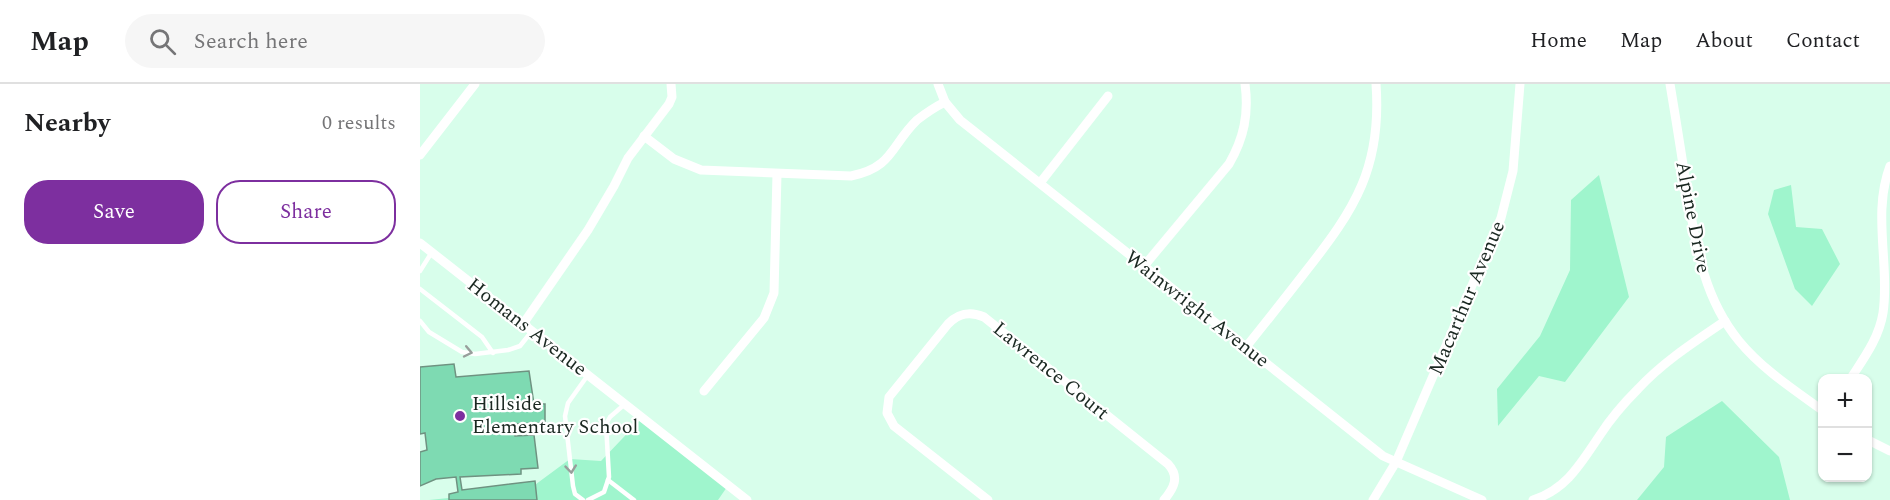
<!DOCTYPE html>
<html lang="en">
<head>
<meta charset="utf-8">
<style>
  :root { --surface:#fff; --page:#f6f6f6; --text:#202124; --muted:#757577; --line:#e0e0e0; --accent:#7d2f9f }
  body { margin:0; font-family:Spectral,serif; background:var(--page); color:var(--text) }
  .controls { position:absolute; right:18px; bottom:18px; display:grid; overflow:hidden; border-radius:12px; box-shadow:0 2px 4px #0004 }
  .controls button { width:54px; height:54px; display:grid; place-items:center; padding:0; border:0; border-bottom:2px solid var(--line); background:var(--surface); color:var(--text); font:30px sans-serif }
  .list { margin:0; padding:0; list-style:none }
  h2 { display:flex; justify-content:space-between; align-items:center; height:78px; margin:0; padding:0 24px; font-size:26px }
  h2 small { font-size:20px; font-weight:400; color:var(--muted) }
  .actions { display:flex; gap:12px; padding:18px 24px }
  .actions a { flex:1; padding:14px 0; border:2px solid var(--accent); border-radius:24px; text-align:center; font-size:21px; color:var(--accent) }
  .actions .main { background:var(--accent); color:#fff }
  .icon { flex:none; width:33px; height:33px; fill:none; stroke:currentColor; stroke-width:2; stroke-linecap:round; stroke-linejoin:round }
  .map { position:relative; flex:none; width:1470px; height:416px; overflow:hidden }
  header { display:flex; align-items:center; gap:36px; box-sizing:border-box; height:84px; padding:0 30px; background:var(--surface); border-bottom:2px solid var(--line) }
  header strong { font-size:28px }
  nav { display:flex; gap:33px; margin-inline-start:auto; font-size:21px }
  .search { width:420px; height:54px; background:var(--page); display:flex; align-items:center; gap:15px; box-sizing:border-box; padding:0 21px; border-radius:33px; color:var(--muted); font-size:22px }
  main { display:flex }
  aside { flex:1; background:var(--surface) }
  .map>svg:first-child { display:block }
  .green { fill:#9ff5cd }
  .building { fill:#7edab2; stroke:#6f9281; stroke-width:1.5 }
  .lines { fill:none; stroke-linecap:round; stroke-linejoin:round }
  .service { stroke:#fff; stroke-width:4.5 }
  .minor { stroke:#fff; stroke-width:9 }
  .oneway { stroke:#989e9b }
  .poi-dot { fill:#7d2f9f; stroke:#fff; stroke-width:2 }
  .labels { text-anchor:middle; dominant-baseline:central; stroke-width:4.5; stroke-linejoin:round; paint-order:stroke }
  .street-label { font-size:20px; fill:#1a2821; stroke:#fff }
  .poi-label { font-size:20px; fill:#1a2821; stroke:#fff; text-anchor:start }
</style>
</head>
<body>
<header>
<strong>Map</strong>
<div class="search"><svg class="icon" aria-label="search" viewBox="0 0 24 24"><circle cx="10" cy="10" r="6"/><path d="M15 15l6 6"/></svg>Search here</div>
<nav><a>Home</a><a>Map</a><a>About</a><a>Contact</a></nav>
</header>
<main>
<aside>
<h2>Nearby<small>0 results</small></h2>
<ul class="list">
</ul>
<div class="actions"><a class="main">Save</a><a>Share</a></div>
</aside>
<div class="map">
<svg width="1470" height="416" viewBox="0 0 1470 416">
  <rect width="100%" height="100%" fill="#d8feeb"/>
  <g class="green">
    <path d="M 1179,91 L 1209,213 L 1145,298 L 1119,292 L 1078,342 L 1077,305 L 1120,252 L 1150,186 L 1151,116 Z"/>
    <path d="M 1371,101 L 1376,143 L 1402,145 L 1420,180 L 1392,222 L 1375,205 L 1348,130 L 1354,106 Z"/>
    <path d="M 1302,317 L 1359,373 L 1370,416 L 1217,416 L 1244,383 L 1246,353 Z"/>
    <path d="M 221,335 L 307,403 L 298,416 L 9,416 L 108,406 L 150,375 L 181,377 Z"/>
  </g>
  <path class="building" d="M 34,280 L 36,293 L 109,287 L 114,320 L 125,320 L 125,339 L 94,340 L 95,352 L 114,351 L 118,384 L 101,385 L 101,390 L 40,393 L 42,406 L 115,397 L 117,416 L 29,416 L 29,410 L 38,408 L 36,393 L 16,395 L 0,402 L 0,368 L 7,366 L 5,349 L 0,350 L 0,283 Z"/>
  <g class="lines">
    <g class="service">
      <path d="M 0,187 L 12,168"/>
      <path d="M 0,205 L 62,253 L 73,269"/>
      <path d="M 0,237 L 9,248 L 42,268 L 55,270 L 88,266 L 100,262 L 112,247"/>
      <path d="M 188,396 L 214,416"/>
      <path d="M 163,416 L 155,410 L 153,402 L 145,332 L 148,319 L 168,291"/>
      <path d="M 168,416 L 184,408 L 189,393 L 186,340 L 190,333 L 205,320"/>
    </g>
    <g class="minor">
      <path d="M 518,0 L 525,18 L 540,36 L 963,372 L 1062,416"/>
      <path d="M 1250,0 C 1256,36 1262,72 1267,108 C 1276,161 1283,213 1319,257 C 1342,285 1373,305 1402,326"/>
      <path d="M 224,52 L 254,75 L 281,86 L 431,92 C 473,84 471,61 497,36 C 506,29 515,23 525,18"/>
      <path d="M 0,71 L 55,0"/>
      <path d="M 620,99 L 688,12"/>
      <path d="M 0,159 L 327,416"/>
      <path d="M 724,182 L 809,80 C 824,54 829,30 825,0"/>
      <path d="M 103,240 L 168,146 L 194,102 L 208,74 L 249,20 L 252,13 L 251,0"/>
      <path d="M 826,263 C 846,238 866,213 886,187 C 935,125 962,83 956,0"/>
      <path d="M 1431,294 C 1444,274 1459,254 1463,229 C 1470,181 1452,129 1470,82"/>
      <path d="M 284,307 L 344,234 L 354,209 L 357,90"/>
      <path d="M 1448,356 L 1470,367"/>
      <path d="M 568,416 L 474,342 L 467,329 L 469,313 L 528,240 C 539,229 550,227 564,233 L 748,380 C 760,393 754,404 744,416"/>
      <path d="M 953,416 L 976,378 L 1081,134 L 1093,87 L 1100,0"/>
      <path d="M 1113,416 C 1147,405 1161,379 1180,351 C 1191,334 1204,319 1218,305 C 1243,278 1274,258 1305,237"/>
    </g>
  </g>
  <defs><path id="oneway-chevron" d="M-2-3.5L2.5 0L-2 3.5" fill="none" stroke-width="1.6" stroke-linecap="round" stroke-linejoin="round" transform="scale(1.5)"/></defs>
  <g class="oneway">
    <use href="#oneway-chevron" transform="translate(48 268) rotate(12)"/>
    <use href="#oneway-chevron" transform="translate(151 385) rotate(84)"/>
  </g>
  <circle class="poi-dot" cx="40" cy="332" r="6"/>
  <g class="labels">
    <g class="street-label">
      <text transform="translate(1273 133) rotate(79)">Alpine Drive</text>
      <text transform="translate(1047 214) rotate(-67)">Macarthur Avenue</text>
      <text transform="translate(777 225) rotate(38)">Wainwright Avenue</text>
      <text transform="translate(107 243) rotate(38)">Homans Avenue</text>
      <text transform="translate(631 287) rotate(39)">Lawrence Court</text>
    </g>
    <g class="poi-label">
      <text x="52" y="320">Hillside<tspan x="52" dy="23">Elementary School</tspan></text>
    </g>
  </g>
</svg>
<div class="controls">
<button>+</button>
<button>−</button>
</div>
</div>
</main>
</body>
</html>
